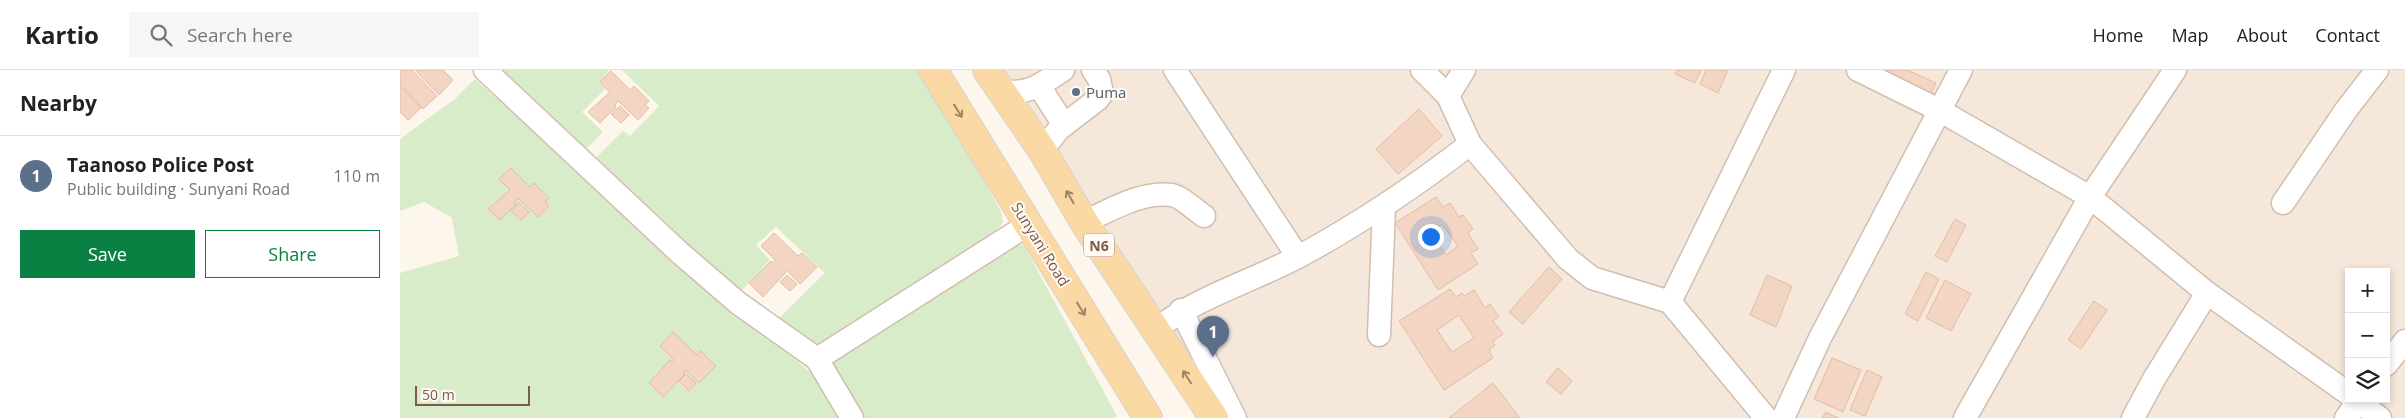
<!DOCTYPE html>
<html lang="en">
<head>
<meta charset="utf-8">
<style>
  :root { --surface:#fff; --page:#f6f6f6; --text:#222; --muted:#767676; --line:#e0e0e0; --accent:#0b8043 }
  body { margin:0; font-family:"Open Sans",sans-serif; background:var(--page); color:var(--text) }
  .controls { position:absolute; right:15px; bottom:15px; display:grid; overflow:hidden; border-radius:0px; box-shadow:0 2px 8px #0003 }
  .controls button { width:45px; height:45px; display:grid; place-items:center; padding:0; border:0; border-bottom:1px solid var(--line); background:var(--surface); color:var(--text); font:25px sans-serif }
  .scale { position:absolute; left:15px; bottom:12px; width:115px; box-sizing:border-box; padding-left:5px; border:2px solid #7a5c4d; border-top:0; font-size:14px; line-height:18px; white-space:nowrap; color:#7a5c4d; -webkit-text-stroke:4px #fffaf3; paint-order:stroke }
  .you { position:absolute; left:1030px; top:166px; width:18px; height:18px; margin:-12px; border:4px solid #fff; border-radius:50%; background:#1a73e8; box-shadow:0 0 0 8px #1a73e833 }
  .badge { display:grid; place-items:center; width:32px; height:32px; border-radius:50%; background:var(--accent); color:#fff; font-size:16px; font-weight:700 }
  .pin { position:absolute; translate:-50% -41px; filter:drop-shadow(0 1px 2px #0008) }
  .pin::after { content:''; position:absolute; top:26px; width:18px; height:15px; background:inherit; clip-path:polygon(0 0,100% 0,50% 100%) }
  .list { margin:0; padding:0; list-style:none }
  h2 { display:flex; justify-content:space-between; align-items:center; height:65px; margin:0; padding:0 20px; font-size:21px }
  h2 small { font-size:16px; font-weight:400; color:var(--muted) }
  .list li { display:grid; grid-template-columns:32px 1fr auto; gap:15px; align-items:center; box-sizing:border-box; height:80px; padding:0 20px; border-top:1px solid var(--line) }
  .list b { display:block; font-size:19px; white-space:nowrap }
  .list p { margin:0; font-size:16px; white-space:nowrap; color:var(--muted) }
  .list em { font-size:16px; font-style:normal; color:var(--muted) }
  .actions { display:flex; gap:10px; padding:15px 20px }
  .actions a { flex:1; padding:11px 0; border:1px solid var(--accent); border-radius:0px; text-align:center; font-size:18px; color:var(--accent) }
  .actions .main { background:var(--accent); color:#fff }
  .icon { flex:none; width:28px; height:28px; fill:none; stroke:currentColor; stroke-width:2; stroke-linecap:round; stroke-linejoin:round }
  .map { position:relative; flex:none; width:2005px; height:348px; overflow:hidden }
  header { display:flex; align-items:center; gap:30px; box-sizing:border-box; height:70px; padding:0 25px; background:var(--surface); border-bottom:1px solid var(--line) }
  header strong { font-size:24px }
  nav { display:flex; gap:28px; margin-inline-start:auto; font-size:18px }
  .search { width:350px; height:45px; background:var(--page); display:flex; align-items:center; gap:12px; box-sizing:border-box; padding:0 18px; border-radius:0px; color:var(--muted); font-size:19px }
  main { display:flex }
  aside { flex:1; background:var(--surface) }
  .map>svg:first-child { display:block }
  .residential { fill:#f5e8da; fill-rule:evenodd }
  .green { fill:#d8ecc9 }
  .building { fill:#f3d5c3; stroke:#e6bba3; fill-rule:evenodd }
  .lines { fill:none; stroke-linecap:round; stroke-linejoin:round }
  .minor-casing { stroke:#d1beb0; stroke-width:25 }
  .major-casing { stroke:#dad1cd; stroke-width:30 }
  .minor { stroke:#fff; stroke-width:22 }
  .major { stroke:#fbd9a5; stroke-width:28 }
  .oneway { stroke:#a18267 }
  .service-dot { fill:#5c6f8a; stroke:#fffaf3; stroke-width:2 }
  .labels { text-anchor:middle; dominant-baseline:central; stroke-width:4; stroke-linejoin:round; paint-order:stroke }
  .shield { fill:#fffaf3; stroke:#a28b7f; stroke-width:1 }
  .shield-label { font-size:14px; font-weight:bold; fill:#7a5c4d }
  .service-label { font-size:15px; fill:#4e5e75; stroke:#fffaf3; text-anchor:start }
  .street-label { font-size:15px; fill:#7a5c4d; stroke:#fffaf3 }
</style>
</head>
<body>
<header>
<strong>Kartio</strong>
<div class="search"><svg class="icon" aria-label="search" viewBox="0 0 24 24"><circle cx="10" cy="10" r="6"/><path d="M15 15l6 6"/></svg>Search here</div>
<nav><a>Home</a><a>Map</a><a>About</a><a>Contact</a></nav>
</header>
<main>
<aside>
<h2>Nearby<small></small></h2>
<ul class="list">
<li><span class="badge" style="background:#5c6f8a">1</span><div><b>Taanoso Police Post</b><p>Public building · Sunyani Road</p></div><em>110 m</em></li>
</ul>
<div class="actions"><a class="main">Save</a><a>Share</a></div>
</aside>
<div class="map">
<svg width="2005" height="348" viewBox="0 0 2005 348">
  <rect width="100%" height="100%" fill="#fdf6ec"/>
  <path class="residential" d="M 590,0 L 2005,0 L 2005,348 L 826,348 L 703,152 ZM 1949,202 L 1986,202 L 1986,329 L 1949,329 Z"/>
  <g class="green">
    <path d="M 97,0 L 210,0 L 198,12 L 205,19 L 182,42 L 203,62 L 181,84 Z"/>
    <path d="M 222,0 L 520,0 L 559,64 L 601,142 L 603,152 L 591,168 L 457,250 L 416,279 L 378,249 L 425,203 L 376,157 L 356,175 L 370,190 L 342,220 L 280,178 L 191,93 L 223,61 L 230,66 L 259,36 Z"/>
    <path d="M 75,9 L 421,312 L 442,348 L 0,348 L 0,203 L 59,186 L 52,148 L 24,132 L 0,141 L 0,69 L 55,29 Z"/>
    <path d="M 614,171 L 624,176 L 717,346 L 714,348 L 461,348 L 447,316 L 436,303 L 430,289 Z"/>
  </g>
  <g class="building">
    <path d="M 0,0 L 12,0 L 37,26 L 23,39 L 0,14 Z"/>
    <path d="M 15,0 L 43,0 L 53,10 L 39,25 Z"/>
    <path d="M 1277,0 L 1301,0 L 1295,13 L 1275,4 Z"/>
    <path d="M 1306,0 L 1328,0 L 1318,23 L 1300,14 Z"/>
    <path d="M 1484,0 L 1507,0 L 1536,13 L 1529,28 L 1481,6 Z"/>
    <path d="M 211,1 L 230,20 L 234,16 L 249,31 L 245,35 L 249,38 L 238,50 L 218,31 L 215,35 L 216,37 L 200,53 L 188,42 L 210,22 L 199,12 Z"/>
    <path d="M 0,16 L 21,38 L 8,50 L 0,42 Z"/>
    <path d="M 220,36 L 229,45 L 221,53 L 211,44 Z"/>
    <path d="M 1019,39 L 1042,66 L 998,104 L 976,79 Z"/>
    <path d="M 111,98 L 130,117 L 134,113 L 149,128 L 145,132 L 149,136 L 138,147 L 118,128 L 115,132 L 116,134 L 100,150 L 88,139 L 110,120 L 99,109 Z"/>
    <path d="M 1036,127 L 1043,137 L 1050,133 L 1059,147 L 1063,145 L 1073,159 L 1068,163 L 1078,179 L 1071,183 L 1078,194 L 1038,220 L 995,153 ZM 1042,154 L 1058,176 L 1046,185 L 1030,162 Z"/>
    <path d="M 119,133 L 129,142 L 121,150 L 111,141 Z"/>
    <path d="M 1555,149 L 1566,155 L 1547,192 L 1535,186 Z"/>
    <path d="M 374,163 L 398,186 L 402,183 L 417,197 L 400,214 L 387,201 L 363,227 L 349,213 L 371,191 L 373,193 L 375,190 L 361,176 Z"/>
    <path d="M 1149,197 L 1162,209 L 1123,254 L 1109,242 Z"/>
    <path d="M 1526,202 L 1539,209 L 1518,251 L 1505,244 Z"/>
    <path d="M 387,205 L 397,214 L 390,221 L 380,212 Z"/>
    <path d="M 1367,205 L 1392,216 L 1376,257 L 1350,245 Z"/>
    <path d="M 1545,210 L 1571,224 L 1551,261 L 1526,248 Z"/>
    <path d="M 1050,219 L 1056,227 L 1062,223 L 1064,226 L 1074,220 L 1085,238 L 1090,234 L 1099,247 L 1093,251 L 1103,264 L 1092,272 L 1095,275 L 1089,280 L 1093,288 L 1044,320 L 999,251 ZM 1059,245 L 1074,268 L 1052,282 L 1037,260 Z"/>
    <path d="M 1694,231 L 1707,240 L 1681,279 L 1668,270 Z"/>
    <path d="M 273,262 L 297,285 L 301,281 L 316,296 L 299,313 L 286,300 L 283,303 L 285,304 L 263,327 L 249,313 L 270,290 L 272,292 L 274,290 L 260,276 Z"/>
    <path d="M 1432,288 L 1461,300 L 1443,342 L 1414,329 Z"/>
    <path d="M 1158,298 L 1172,311 L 1161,324 L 1146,312 Z"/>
    <path d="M 1467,300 L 1482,307 L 1465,346 L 1450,340 Z"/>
    <path d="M 286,304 L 296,313 L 289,321 L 279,311 Z"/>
    <path d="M 1093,313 L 1120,348 L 1049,348 Z"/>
    <path d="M 1426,342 L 1438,348 L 1422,348 Z"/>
  </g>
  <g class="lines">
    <g class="minor-casing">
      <g id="minor">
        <path d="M 85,0 L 280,183 L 338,233 L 417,289 L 452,348"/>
        <path d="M 775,0 L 898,187"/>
        <path d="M 1022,0 L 1048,26 L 1070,74 L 1168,189 L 1192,208 L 1270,232 L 1366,348"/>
        <path d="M 1458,0 L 1539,40 L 1690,127 L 1807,223 L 1949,324"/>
        <path d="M 639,16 L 664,55"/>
        <path d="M 603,21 C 630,25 641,14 663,0"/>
        <path d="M 1048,26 L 1064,0"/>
        <path d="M 642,80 L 659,59 L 698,29 L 702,23 L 699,9 L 693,0"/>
        <path d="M 1883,133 L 1946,40 L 1977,0"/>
        <path d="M 684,152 C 711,140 741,121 772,125 C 782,127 795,140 804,146"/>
        <path d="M 1270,232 L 1384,0"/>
        <path d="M 781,240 L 835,348"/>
        <path d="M 756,259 C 800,226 850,212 898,187 C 959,154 1016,116 1070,74"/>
        <path d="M 979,265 L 984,137"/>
        <path d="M 417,289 L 629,154"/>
        <path d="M 1986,295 L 2005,271"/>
        <path d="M 1956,329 L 1980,348"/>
        <path d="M 1383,348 L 1420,268 L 1561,0"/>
        <path d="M 1565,348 L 1690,127 L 1775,0"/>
        <path d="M 1733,348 L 1754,309 L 1807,223"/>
        <path d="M 1946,348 L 1960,329"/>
      </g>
    </g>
    <g class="major-casing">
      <g id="major">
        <path d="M 533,0 L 748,348"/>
        <path d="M 587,0 L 642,80 L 684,152 L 814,348"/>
      </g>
    </g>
    <use href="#minor" class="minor"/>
    <use href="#major" class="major"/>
  </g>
  <defs><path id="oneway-shaft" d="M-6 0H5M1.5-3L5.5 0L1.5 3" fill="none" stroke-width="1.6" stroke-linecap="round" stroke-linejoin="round" transform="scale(1.25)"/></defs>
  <g class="oneway">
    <use href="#oneway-shaft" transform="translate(558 41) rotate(58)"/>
    <use href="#oneway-shaft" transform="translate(670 127) rotate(-120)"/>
    <use href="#oneway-shaft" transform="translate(681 239) rotate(58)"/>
    <use href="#oneway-shaft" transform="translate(787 307) rotate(-123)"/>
  </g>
  <circle class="service-dot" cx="676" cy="22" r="5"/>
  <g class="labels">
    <rect class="shield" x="684" y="163.5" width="30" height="23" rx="4"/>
    <g class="shield-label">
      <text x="699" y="175">N6</text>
    </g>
    <g class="service-label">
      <text x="686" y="22">Puma</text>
    </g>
    <g class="street-label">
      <text transform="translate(641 174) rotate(58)">Sunyani Road</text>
    </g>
  </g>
</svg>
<div class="controls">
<button>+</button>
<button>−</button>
<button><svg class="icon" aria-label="layers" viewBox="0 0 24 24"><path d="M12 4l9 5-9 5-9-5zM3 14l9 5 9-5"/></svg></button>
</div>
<div class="scale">50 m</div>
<div class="you"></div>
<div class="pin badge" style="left:813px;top:287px;background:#5c6f8a">1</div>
</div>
</main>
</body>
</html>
